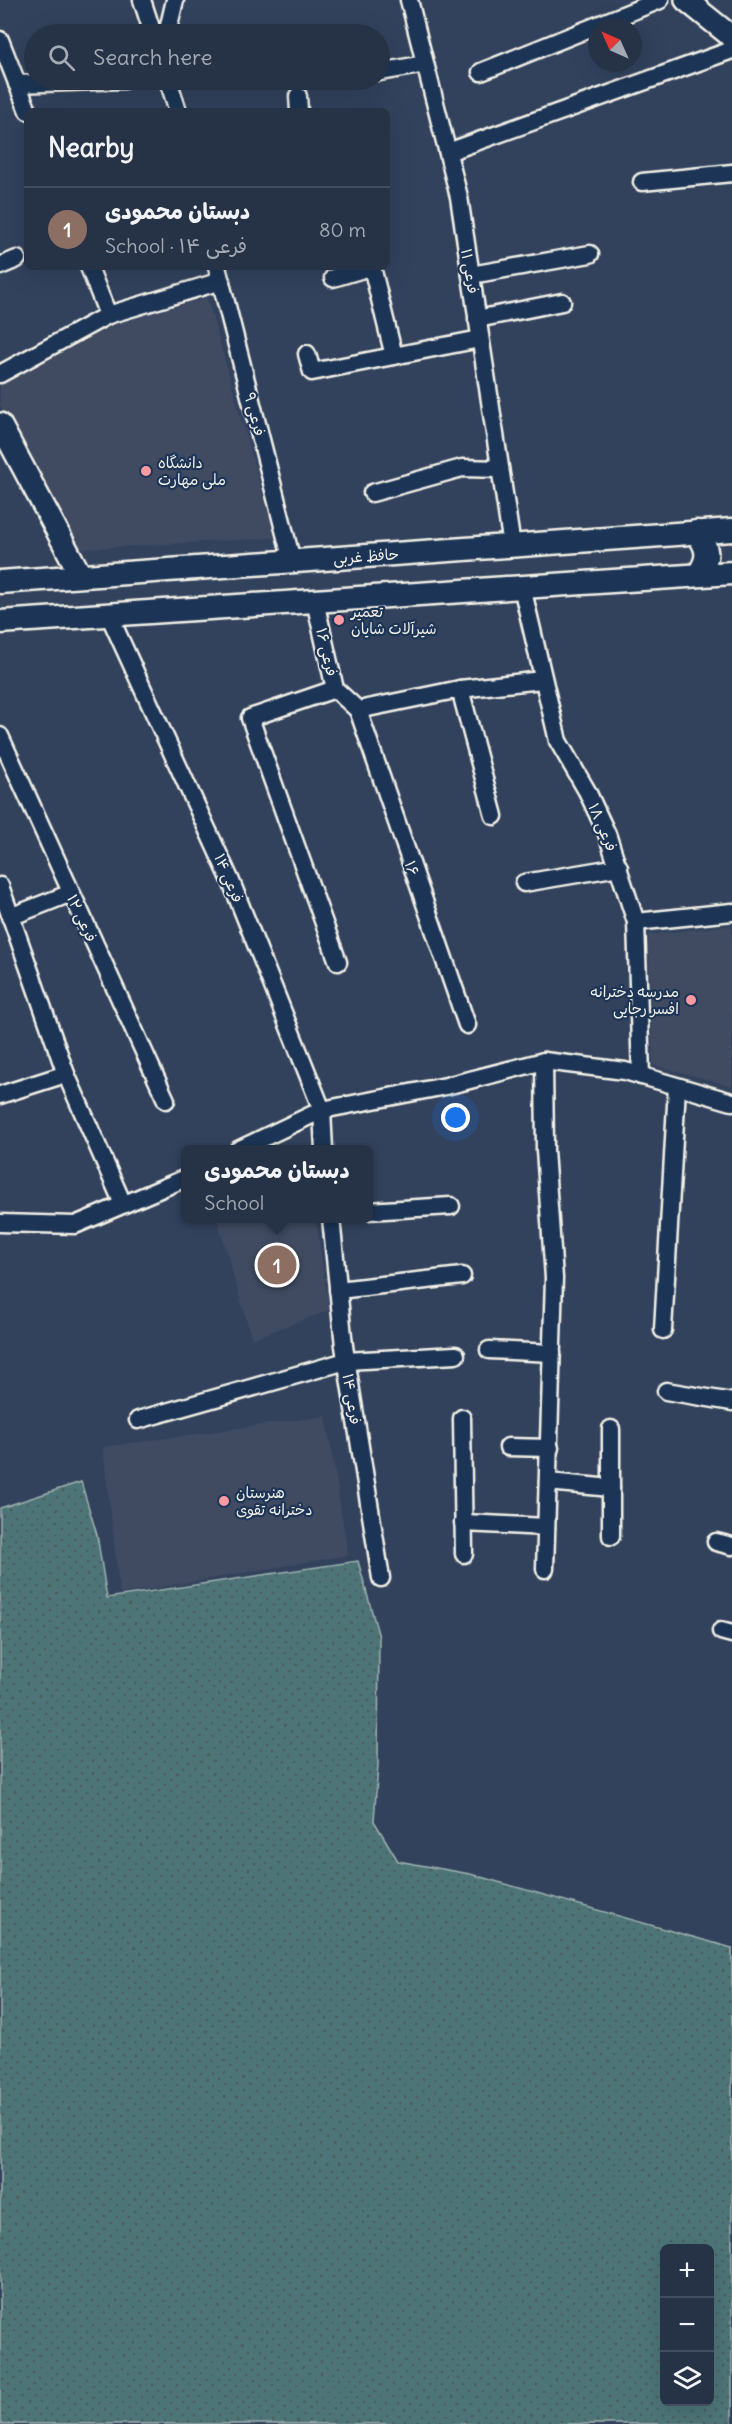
<!DOCTYPE html>
<html lang="en">
<head>
<meta charset="utf-8">
<style>
  :root { --surface:#263246; --page:#2e3a4d; --text:#f1f3f6; --muted:#a4aab3; --line:#424d5f; --accent:#e797bd }
  body { margin:0; font-family:Delius,"Playpen Sans Arabic",sans-serif; background:var(--page); color:var(--text) }
  .controls { position:absolute; right:18px; bottom:18px; display:grid; overflow:hidden; border-radius:9px; box-shadow:0 6px 24px #0002 }
  .controls button { width:54px; height:54px; display:grid; place-items:center; padding:0; border:0; border-bottom:2px solid var(--line); background:var(--surface); color:var(--text); font:30px sans-serif }
  .compass { position:absolute; left:588px; top:18px; width:54px; height:54px; border-radius:50%; background:var(--surface); box-shadow:0 6px 24px #0002; rotate:315deg }
  .you { position:absolute; left:456px; top:1118px; width:21px; height:21px; margin:-15px; border:4px solid #fff; border-radius:50%; background:#1a73e8; box-shadow:0 0 0 9px #1a73e833 }
  .badge { display:grid; place-items:center; width:39px; height:39px; border-radius:50%; background:var(--accent); color:#fff; font-size:20px; font-weight:700 }
  .pin { position:absolute; translate:-50% -50%; border:3px solid #fff; box-shadow:0 2px 6px #0006 }
  .popup { position:absolute; left:181px; top:1145px; width:192px; height:78px; box-sizing:border-box; display:grid; place-content:center; border-radius:9px; background:var(--surface); filter:drop-shadow(0 2px 4px #0005); font-size:20px; white-space:nowrap; color:var(--muted) }
  .popup b { font-size:22px; color:var(--text) }
  .popup::after { content:''; position:absolute; left:50%; top:100%; margin-left:-12px; border:12px solid transparent; border-top-color:var(--surface) }
  .list { margin:0; padding:0; list-style:none }
  h2 { display:flex; justify-content:space-between; align-items:center; height:78px; margin:0; padding:0 24px; font-size:26px }
  h2 small { font-size:20px; font-weight:400; color:var(--muted) }
  .list li { display:grid; grid-template-columns:39px 1fr auto; gap:18px; align-items:center; box-sizing:border-box; height:84px; padding:0 24px; border-top:2px solid var(--line) }
  .list b { display:block; font-size:22px; white-space:nowrap }
  .list p { margin:0; font-size:20px; white-space:nowrap; color:var(--muted) }
  .list em { font-size:20px; font-style:normal; color:var(--muted) }
  .icon { flex:none; width:33px; height:33px; fill:none; stroke:currentColor; stroke-width:2; stroke-linecap:round; stroke-linejoin:round }
  .map { position:relative; flex:none; width:732px; height:2424px; overflow:hidden }
  .search { position:absolute; background:var(--surface); box-shadow:0 6px 24px #0002; left:24px; top:24px; width:366px; height:66px; display:flex; align-items:center; gap:15px; box-sizing:border-box; padding:0 21px; border-radius:33px; color:var(--muted); font-size:22px }
  .panel { position:absolute; background:var(--surface); box-shadow:0 6px 24px #0002; left:24px; top:108px; width:366px; height:162px; border-radius:9px }
  .map>svg:first-child { display:block }
  .built { fill:#404b62 }
  .grass { fill:url(#grass-dots); stroke:#a1b3b0; stroke-width:1.5; fill-rule:evenodd }
  .lines { fill:none; stroke-linecap:round; stroke-linejoin:round }
  .minor-casing { stroke:#f4f1e8; stroke-width:21 }
  .tertiary-casing { stroke:#f4f1e8; stroke-width:26 }
  .secondary-casing { stroke:#f4f1e8; stroke-width:27 }
  .minor { stroke:#1d3557; stroke-width:16 }
  .tertiary { stroke:#1d3557; stroke-width:21 }
  .secondary { stroke:#1d3557; stroke-width:22 }
  .poi-dot { fill:#ff9aa2; stroke:#1d3557; stroke-width:2 }
  .labels { text-anchor:middle; dominant-baseline:central; stroke-width:4.5; stroke-linejoin:round; paint-order:stroke }
  .street-label { font-size:15px; fill:#f4f1e8; stroke:#1d3557 }
  .poi-label { font-size:15px; fill:#f4f1e8; stroke:#1d3557; text-anchor:start }
</style>
</head>
<body>
<div class="map">
<svg width="732" height="2424" viewBox="0 0 732 2424">
  <defs>
    <pattern id="grass-dots" width="8" height="8" patternUnits="userSpaceOnUse" patternTransform="scale(1.5)"><rect width="8" height="8" fill="#4e7578"/><path d="M2 2h.1M6 6h.1" fill="none" stroke="#4b5c5c" stroke-width="1.8" stroke-linecap="round"/></pattern>
  </defs>
  <rect width="100%" height="100%" fill="#32425d"/>
  <filter id="ink" filterUnits="userSpaceOnUse"><feTurbulence type="fractalNoise" baseFrequency=".0167" numOctaves="2"/><feDisplacementMap in="SourceGraphic" scale="12" xChannelSelector="R" yChannelSelector="G"/><feConvolveMatrix kernelMatrix="1 2 1 2 8 2 1 2 1" color-interpolation-filters="sRGB"/></filter>
  <g filter="url(#ink)">
    <g class="built">
      <path d="M 207,298 L 275,538 L 77,549 L 0,405 L 0,381 L 115,324 Z"/>
      <path d="M 732,925 L 732,1086 L 653,1065 L 648,935 Z"/>
      <path d="M 217,1219 L 316,1219 L 329,1310 L 252,1339 Z"/>
      <path d="M 326,1416 L 348,1555 L 120,1594 L 103,1447 Z"/>
    </g>
    <path class="grass" d="M 81,1482 L 97,1535 L 107,1598 L 358,1561 L 379,1637 L 378,1765 L 374,1821 L 398,1861 L 470,1874 L 732,1948 L 732,2424 L 0,2424 L 0,1508 ZM 664,2248 L 710,2248 L 710,2402 L 664,2402 Z"/>
    <g class="lines">
      <g class="minor-casing">
        <g id="minor">
          <path d="M 142,0 L 153,34"/>
          <path d="M 409,0 L 459,197 L 512,546"/>
          <path d="M 167,34 L 175,0"/>
          <path d="M 0,40 L 28,111"/>
          <path d="M 380,72 L 425,64"/>
          <path d="M 481,72 L 660,0"/>
          <path d="M 168,80 L 178,111"/>
          <path d="M 17,84 L 124,80"/>
          <path d="M 298,96 L 299,111"/>
          <path d="M 448,152 L 732,50"/>
          <path d="M 642,182 L 732,173"/>
          <path d="M 0,266 L 17,259"/>
          <path d="M 89,267 L 108,315"/>
          <path d="M 217,267 L 292,561"/>
          <path d="M 372,267 L 394,356"/>
          <path d="M 471,275 L 590,254"/>
          <path d="M 333,278 L 370,267"/>
          <path d="M 477,319 L 562,302"/>
          <path d="M 307,354 L 312,372 L 480,339"/>
          <path d="M 0,374 L 108,315 L 221,281"/>
          <path d="M 372,493 L 462,468 L 500,469"/>
          <path d="M 522,587 L 558,741 L 587,791 L 607,834 L 636,922 L 641,1076"/>
          <path d="M 315,601 L 335,689 L 358,710 L 460,689 L 542,680"/>
          <path d="M 109,615 L 230,879 L 322,1110 L 324,1150"/>
          <path d="M 335,689 L 250,718 L 338,962"/>
          <path d="M 460,689 L 494,816"/>
          <path d="M 358,710 L 467,1025"/>
          <path d="M 0,736 L 166,1100"/>
          <path d="M 524,883 L 619,867"/>
          <path d="M 0,886 L 66,1074 L 123,1204"/>
          <path d="M 10,917 L 71,893"/>
          <path d="M 636,922 L 732,912"/>
          <path d="M 544,1061 L 545,1150 L 554,1278 L 545,1569"/>
          <path d="M 0,1095 L 66,1074"/>
          <path d="M 238,1150 L 322,1110 L 446,1086 L 544,1061 L 625,1071 L 732,1102"/>
          <path d="M 368,1211 L 451,1206"/>
          <path d="M 331,1218 L 344,1346 L 381,1578"/>
          <path d="M 0,1223 L 75,1225 L 186,1178"/>
          <path d="M 338,1290 L 462,1276"/>
          <path d="M 663,1330 L 677,1087"/>
          <path d="M 489,1350 L 552,1353"/>
          <path d="M 666,1391 L 732,1402"/>
          <path d="M 462,1418 L 464,1554"/>
          <path d="M 138,1420 L 346,1361 L 456,1355"/>
          <path d="M 508,1447 L 550,1448"/>
          <path d="M 548,1482 L 611,1488"/>
          <path d="M 463,1523 L 546,1527"/>
          <path d="M 611,1536 L 611,1429"/>
          <path d="M 716,1542 L 732,1546"/>
          <path d="M 721,1631 L 732,1634"/>
        </g>
      </g>
      <g class="tertiary-casing">
        <g id="tertiary">
          <path d="M 686,0 L 732,37"/>
          <path d="M 0,424 L 81,576"/>
        </g>
      </g>
      <g class="secondary-casing">
        <g id="secondary">
          <path d="M 696,532 C 709,548 710,558 698,575"/>
          <path d="M 0,582 L 732,530"/>
          <path d="M 0,622 L 732,573"/>
        </g>
      </g>
      <use href="#minor" class="minor"/>
      <use href="#tertiary" class="tertiary"/>
      <use href="#secondary" class="secondary"/>
    </g>
  </g>
  <g class="poi-dot">
    <circle cx="146" cy="471" r="6"/>
    <circle cx="339" cy="620" r="6"/>
    <circle cx="691" cy="1000" r="6"/>
    <circle cx="224" cy="1501" r="6"/>
  </g>
  <g class="labels">
    <g class="street-label">
      <text transform="translate(470 271) rotate(81)">فرعی ۱۱</text>
      <text transform="translate(255 414) rotate(76)">فرعی ۹</text>
      <text transform="translate(366 556) rotate(-4)">حافظ غربی</text>
      <text transform="translate(327 652) rotate(77)">فرعی ۱۶</text>
      <text transform="translate(603 827) rotate(67)">فرعی ۱۸</text>
      <text transform="translate(412 868) rotate(71)">۱۶</text>
      <text transform="translate(229 878) rotate(67)">فرعی ۱۴</text>
      <text transform="translate(82 918) rotate(65)">فرعی ۱۲</text>
      <text transform="translate(352 1399) rotate(81)">فرعی ۱۴</text>
    </g>
    <g class="poi-label">
      <text x="158" y="462">دانشگاه<tspan x="158" dy="17">ملی مهارت</tspan></text>
      <text x="351" y="611">تعمیر<tspan x="351" dy="17">شیرآلات شایان</tspan></text>
      <text x="679" y="991" text-anchor="end">مدرسه دخترانه<tspan x="679" dy="17">افسر رجایی</tspan></text>
      <text x="236" y="1492">هنرستان<tspan x="236" dy="17">دخترانه تقوی</tspan></text>
    </g>
  </g>
</svg>
<div class="controls">
<button>+</button>
<button>−</button>
<button><svg class="icon" aria-label="layers" viewBox="0 0 24 24"><path d="M12 4l9 5-9 5-9-5zM3 14l9 5 9-5"/></svg></button>
</div>
<svg class="compass" viewBox="-18 -18 36 36"><path d="M0-13l5 13h-10z" fill="#e53935"/><path d="M0 13l5-13h-10z" fill="#a4aab3"/></svg>
<div class="you"></div>
<div class="pin badge" style="left:277px;top:1265px;background:#8d6e63">1</div>
<div class="popup"><b>دبستان محمودی</b>School</div>
<div class="search"><svg class="icon" aria-label="search" viewBox="0 0 24 24"><circle cx="10" cy="10" r="6"/><path d="M15 15l6 6"/></svg>Search here</div>
<section class="panel">
<h2>Nearby<small></small></h2>
<ul class="list">
<li><span class="badge" style="background:#8d6e63">1</span><div><b>دبستان محمودی</b><p>School · فرعی ۱۴</p></div><em>80 m</em></li>
</ul>
</section>
</div>
</body>
</html>
